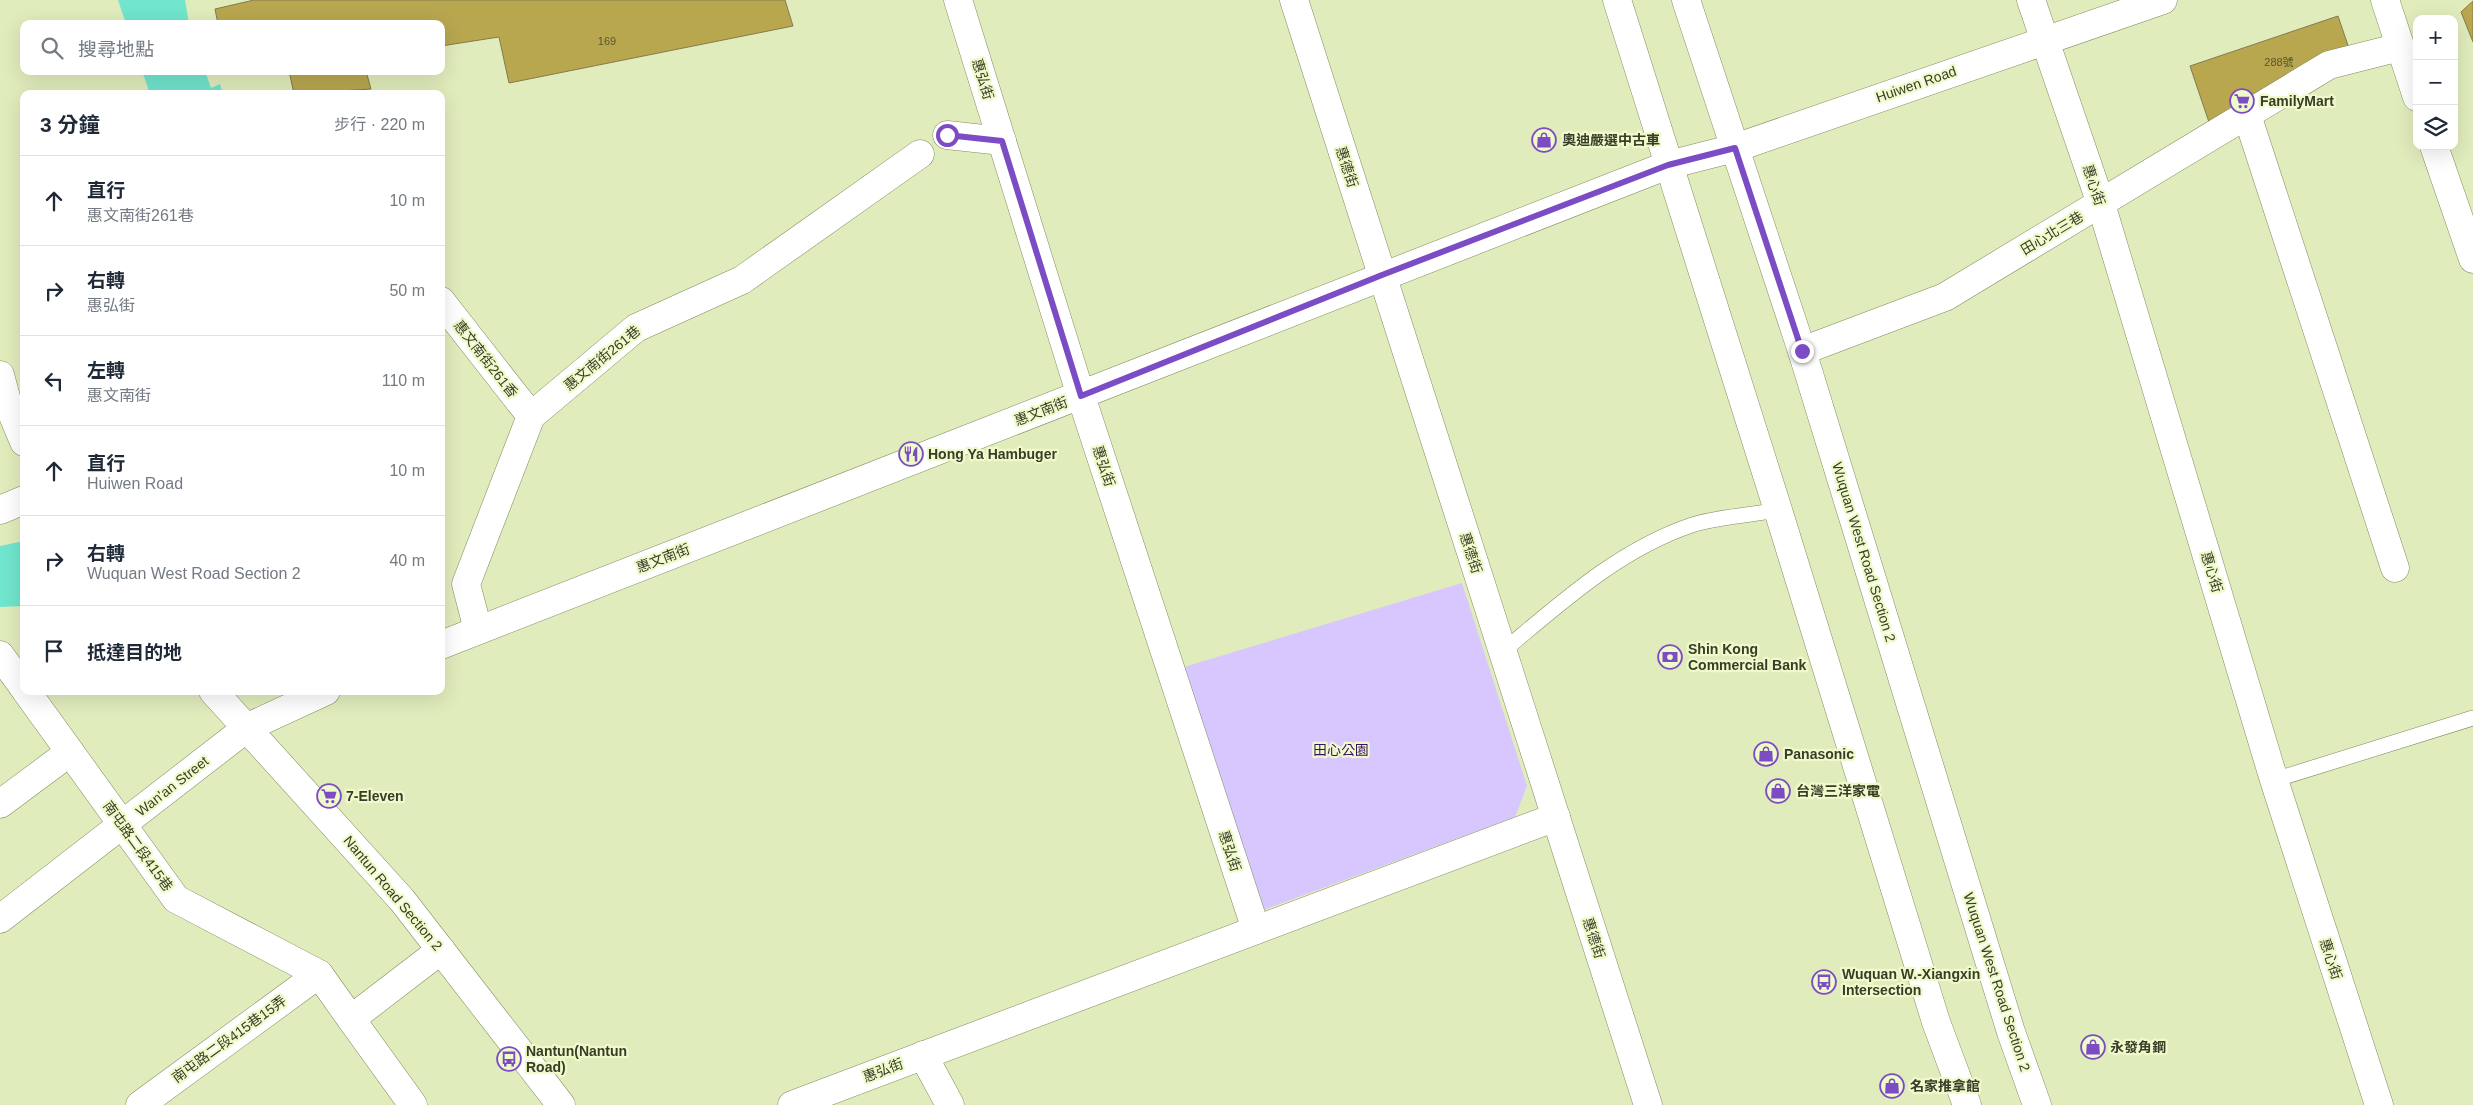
<!DOCTYPE html>
<html lang="zh-TW">
<head>
<meta charset="utf-8">
<style>
  :root { --surface:#fff; --page:#f6f6f7; --text:#1f2937; --muted:#747a83; --line:#e0e1e3 }
  body { margin:0; font-family:Arial,"Noto Sans TC",sans-serif; background:var(--page); color:var(--text) }
  .controls { position:absolute; right:15px; top:15px; display:grid; overflow:hidden; border-radius:10px; box-shadow:0 5px 20px #0002 }
  .controls button { width:45px; height:45px; display:grid; place-items:center; padding:0; border:0; border-bottom:1px solid var(--line); background:var(--surface); color:var(--text); font:25px sans-serif }
  .stop { position:absolute; width:15px; height:15px; margin:-11px; border:4px solid #7c4cc4; border-radius:50%; background:#fff }
  .stop.end { background:#7c4cc4; border-color:#fff; box-shadow:0 1px 5px #0008 }
  .list { margin:0; padding:0; list-style:none }
  h2 { display:flex; justify-content:space-between; align-items:center; height:65px; margin:0; padding:0 20px; font-size:21px }
  h2 small { font-size:16px; font-weight:400; color:var(--muted) }
  .list li { display:grid; grid-template-columns:32px 1fr auto; gap:15px; align-items:center; box-sizing:border-box; height:90px; padding:0 20px; border-top:1px solid var(--line) }
  .list b { display:block; font-size:19px; white-space:nowrap }
  .list p { margin:0; font-size:16px; white-space:nowrap; color:var(--muted) }
  .list em { font-size:16px; font-style:normal; color:var(--muted) }
  .icon { flex:none; width:28px; height:28px; fill:none; stroke:currentColor; stroke-width:2; stroke-linecap:round; stroke-linejoin:round }
  .map { position:relative; flex:none; width:2473px; height:1105px; overflow:hidden }
  .search { position:absolute; background:var(--surface); box-shadow:0 5px 20px #0002; left:20px; top:20px; width:425px; height:55px; display:flex; align-items:center; gap:12px; box-sizing:border-box; padding:0 18px; border-radius:10px; color:var(--muted); font-size:19px }
  .panel { position:absolute; background:var(--surface); box-shadow:0 5px 20px #0002; left:20px; top:90px; width:425px; height:605px; border-radius:10px }
  .map>svg:first-child { display:block }
  .green { fill:#d7c7fe }
  .water { fill:#71e5cd }
  .building { fill:#b8a74f; stroke:#837b4d }
  .lines { fill:none; stroke-linecap:round; stroke-linejoin:round }
  .lane-casing { stroke:#828c5f; stroke-width:16 }
  .street-casing { stroke:#828c5f; stroke-width:29 }
  .secondary-casing { stroke:#828c5f; stroke-width:29 }
  .lane { stroke:#fff; stroke-width:15 }
  .street { stroke:#fff; stroke-width:28 }
  .secondary { stroke:#fff; stroke-width:28 }
  .route { stroke:#7c4cc4; stroke-width:6 }
  .labels { text-anchor:middle; dominant-baseline:central; stroke-width:4.5; stroke-linejoin:round; paint-order:stroke }
  .number-label { font-size:11px; fill:#585732 }
  .street-label { font-size:14px; fill:#383c29; stroke:#eefac9 }
  .poi-label { font-size:14px; font-weight:bold; fill:#383c29; stroke:#eefac9; text-anchor:start }
  .park-label { font-size:14px; fill:#3a1069; stroke:#eefac9 }
</style>
</head>
<body>
<div class="map">
<svg width="2473" height="1105" viewBox="0 0 2473 1105">
  <rect width="100%" height="100%" fill="#e1ecbc"/>
  <path class="green" d="M 1462,583 L 1527,786 L 1515,817 L 1263,910 L 1181,668 Z"/>
  <g class="water">
    <path d="M 118,0 L 185,0 L 189,24 L 126,24 Z"/>
    <path d="M 142,71 L 205,71 L 211,88 L 220,84 L 223,94 L 150,94 Z"/>
    <path d="M 24,541 L 24,606 L 0,607 L 0,546 Z"/>
  </g>
  <g class="building">
    <path d="M 254,0 L 785,0 L 793,26 L 509,83 L 499,37 L 441,46 L 441,24 L 218,24 L 215,9 Z"/>
    <path d="M 2473,1 L 2473,42 L 2461,12 Z"/>
    <path d="M 2338,16 L 2354,63 L 2214,137 L 2190,66 Z"/>
    <path d="M 289,71 L 366,71 L 371,89 L 294,94 Z"/>
  </g>
  <g class="lines">
    <g class="lane-casing">
      <g id="lane">
        <path d="M 1502,652 C 1561,603 1618,550 1692,525 C 1717,517 1751,515 1778,510"/>
        <path d="M 2274,780 L 2473,718"/>
      </g>
    </g>
    <g class="street-casing">
      <g id="street">
        <path d="M 958,0 L 1081,396 L 1256,930"/>
        <path d="M 1294,0 L 1648,1105"/>
        <path d="M 2031,0 L 2101,204 L 2274,780 L 2379,1105"/>
        <path d="M 2385,0 L 2417,97"/>
        <path d="M 2247,115 L 2395,568"/>
        <path d="M 947,135 L 1002,141"/>
        <path d="M 2434,146 L 2473,259"/>
        <path d="M 441,301 L 531,416"/>
        <path d="M 1802,351 L 1945,297 L 2329,65 L 2400,47"/>
        <path d="M 0,510 L 24,500"/>
        <path d="M 478,630 L 466,584 L 531,416 L 636,328 L 742,280 L 920,154"/>
        <path d="M 441,645 L 1668,165 L 1735,148 L 2163,0"/>
        <path d="M 0,655 L 24,688"/>
        <path d="M 26,691 L 176,899 L 319,974 L 351,1019 L 441,950"/>
        <path d="M 0,804 L 70,752"/>
        <path d="M 0,919 L 248,727 L 326,691"/>
        <path d="M 351,1019 L 413,1105"/>
        <path d="M 923,1055 L 950,1105"/>
        <path d="M 140,1105 L 319,974"/>
        <path d="M 792,1105 L 1556,817"/>
      </g>
    </g>
    <g class="secondary-casing">
      <g id="secondary">
        <path d="M 1617,0 L 1778,510 L 1936,1022 L 1967,1105"/>
        <path d="M 1686,0 L 1802,351 L 2011,1032 L 2037,1105"/>
        <path d="M 0,375 L 7,401 L 24,442"/>
        <path d="M 213,691 L 402,900 L 561,1105"/>
      </g>
    </g>
    <use href="#lane" class="lane"/>
    <use href="#street" class="street"/>
    <use href="#secondary" class="secondary"/>
  </g>
  <g class="lines">
    <path class="route" d="M 947,135 L 1002,141 L 1081,396 L 1382,275 L 1668,165 L 1735,148 L 1802,351"/>
  </g>
  <defs>
    <g id="supermarket-ring" transform="scale(1.25)"><circle r="9.5" fill="#eefac9" stroke="#7c4cc4" stroke-width="1.5"/><path d="M-6-5.5h2.5l.6 2H6L4.5 2H-2.5L-4.4-4H-6ZM-1.5 3.2a1.3 1.3 0 1 0 .1 0ZM3 3.2a1.3 1.3 0 1 0 .1 0Z" fill="#7c4cc4"/></g>
    <g id="shop-ring" transform="scale(1.25)"><circle r="9.5" fill="#eefac9" stroke="#7c4cc4" stroke-width="1.5"/><path d="M-5-2.5h2.3a2.7 3.5 0 0 1 5.4 0H5L5.5 6h-11ZM-1.5-2.5h3a1.5 2.3 0 0 0-3 0Z" fill="#7c4cc4"/></g>
    <g id="restaurant-ring" transform="scale(1.25)"><circle r="9.5" fill="#eefac9" stroke="#7c4cc4" stroke-width="1.5"/><path d="M-5-6h1v4h1v-4h1v4h1v-4h1v5L-1.5 .5V6h-2V.5L-5-1ZM5-6V6H3V1.5H1.5Q1.5-4 5-6Z" fill="#7c4cc4"/></g>
    <g id="bank-ring" transform="scale(1.25)"><circle r="9.5" fill="#eefac9" stroke="#7c4cc4" stroke-width="1.5"/><path d="M-6-4H6V4H-6ZM0-2.3a2.3 2.3 0 1 0 0 4.6a2.3 2.3 0 1 0 0-4.6Z" fill="#7c4cc4"/></g>
    <g id="bus-ring" transform="scale(1.25)"><circle r="9.5" fill="#eefac9" stroke="#7c4cc4" stroke-width="1.5"/><path d="M-5-6H5V4H4V6H2V4H-2V6H-4V4H-5ZM-3.5-4V0h7V-4ZM-3.5 1.2v1.5H-2V1.2ZM2 1.2v1.5H3.5V1.2Z" fill="#7c4cc4"/></g>
  </defs>
  <g fill-rule="evenodd">
    <use href="#supermarket-ring" x="2242" y="101"/>
    <use href="#shop-ring" x="1544" y="140"/>
    <use href="#restaurant-ring" x="911" y="454"/>
    <use href="#bank-ring" x="1670" y="657"/>
    <use href="#shop-ring" x="1766" y="754"/>
    <use href="#shop-ring" x="1778" y="791"/>
    <use href="#supermarket-ring" x="329" y="796"/>
    <use href="#bus-ring" x="1824" y="982"/>
    <use href="#shop-ring" x="2093" y="1047"/>
    <use href="#bus-ring" x="509" y="1059"/>
    <use href="#shop-ring" x="1892" y="1086"/>
  </g>
  <g class="labels">
    <g class="number-label">
      <text x="607" y="41">169</text>
      <text x="2279" y="62">288號</text>
    </g>
    <g class="street-label">
      <text transform="translate(983 79) rotate(73)">惠弘街</text>
      <text transform="translate(1916 84) rotate(-19)">Huiwen Road</text>
      <text transform="translate(1347 167) rotate(72)">惠德街</text>
      <text transform="translate(2094 185) rotate(72)">惠心街</text>
      <text transform="translate(2052 233) rotate(-31)">田心北三巷</text>
      <text transform="translate(602 358) rotate(-39)">惠文南街261巷</text>
      <text transform="translate(486 359) rotate(52)">惠文南街261香</text>
      <text transform="translate(1041 411) rotate(-21)">惠文南街</text>
      <text transform="translate(1104 466) rotate(72)">惠弘街</text>
      <text transform="translate(1864 552) rotate(73)">Wuquan West Road Section 2</text>
      <text transform="translate(1471 553) rotate(72)">惠德街</text>
      <text transform="translate(663 558) rotate(-21)">惠文南街</text>
      <text transform="translate(2212 572) rotate(73)">惠心街</text>
      <text transform="translate(172 786) rotate(-38)">Wan'an Street</text>
      <text transform="translate(138 846) rotate(54)">南屯路二段415巷</text>
      <text transform="translate(1230 851) rotate(72)">惠弘街</text>
      <text transform="translate(393 893) rotate(50)">Nantun Road Section 2</text>
      <text transform="translate(1594 938) rotate(72)">惠德街</text>
      <text transform="translate(2331 959) rotate(72)">惠心街</text>
      <text transform="translate(1997 982) rotate(72)">Wuquan West Road Section 2</text>
      <text transform="translate(229 1039) rotate(-36)">南屯路二段415巷15弄</text>
      <text transform="translate(883 1070) rotate(-21)">惠弘街</text>
    </g>
    <g class="poi-label">
      <text x="2260" y="101">FamilyMart</text>
      <text x="1562" y="140">奧迪嚴選中古車</text>
      <text x="928" y="454">Hong Ya Hambuger</text>
      <text x="1688" y="649">Shin Kong<tspan x="1688" dy="16">Commercial Bank</tspan></text>
      <text x="1784" y="754">Panasonic</text>
      <text x="1796" y="791">台灣三洋家電</text>
      <text x="346" y="796">7-Eleven</text>
      <text x="1842" y="974">Wuquan W.-Xiangxin<tspan x="1842" dy="16">Intersection</tspan></text>
      <text x="2110" y="1047">永發角鋼</text>
      <text x="526" y="1051">Nantun(Nantun<tspan x="526" dy="16">Road)</tspan></text>
      <text x="1910" y="1086">名家推拿館</text>
    </g>
    <g class="park-label">
      <text x="1341" y="750">田心公園</text>
    </g>
  </g>
</svg>
<div class="controls">
<button>+</button>
<button>−</button>
<button><svg class="icon" aria-label="layers" viewBox="0 0 24 24"><path d="M12 4l9 5-9 5-9-5zM3 14l9 5 9-5"/></svg></button>
</div>
<div class="stop" style="left:947px;top:135px"></div>
<div class="stop end" style="left:1802px;top:351px"></div>
<div class="search"><svg class="icon" aria-label="search" viewBox="0 0 24 24"><circle cx="10" cy="10" r="6"/><path d="M15 15l6 6"/></svg>搜尋地點</div>
<section class="panel">
<h2>3 分鐘<small>步行 · 220 m</small></h2>
<ul class="list">
<li><svg class="icon" aria-label="ahead" viewBox="0 0 24 24"><path d="M12 20V5M6 11l6-6 6 6"/></svg><div><b>直行</b><p>惠文南街261巷</p></div><em>10 m</em></li>
<li><svg class="icon" aria-label="right" viewBox="0 0 24 24"><path d="M7 20v-9h11M14 6l5 5-5 5"/></svg><div><b>右轉</b><p>惠弘街</p></div><em>50 m</em></li>
<li><svg class="icon" aria-label="left" viewBox="0 0 24 24"><path d="M17 20v-9H6M10 6l-5 5 5 5"/></svg><div><b>左轉</b><p>惠文南街</p></div><em>110 m</em></li>
<li><svg class="icon" aria-label="ahead" viewBox="0 0 24 24"><path d="M12 20V5M6 11l6-6 6 6"/></svg><div><b>直行</b><p>Huiwen Road</p></div><em>10 m</em></li>
<li><svg class="icon" aria-label="right" viewBox="0 0 24 24"><path d="M7 20v-9h11M14 6l5 5-5 5"/></svg><div><b>右轉</b><p>Wuquan West Road Section 2</p></div><em>40 m</em></li>
<li><svg class="icon" aria-label="arrive" viewBox="0 0 24 24"><path d="M6 21V4h12l-3 4 3 4H6"/></svg><div><b>抵達目的地</b></div></li>
</ul>
</section>
</div>
</body>
</html>
